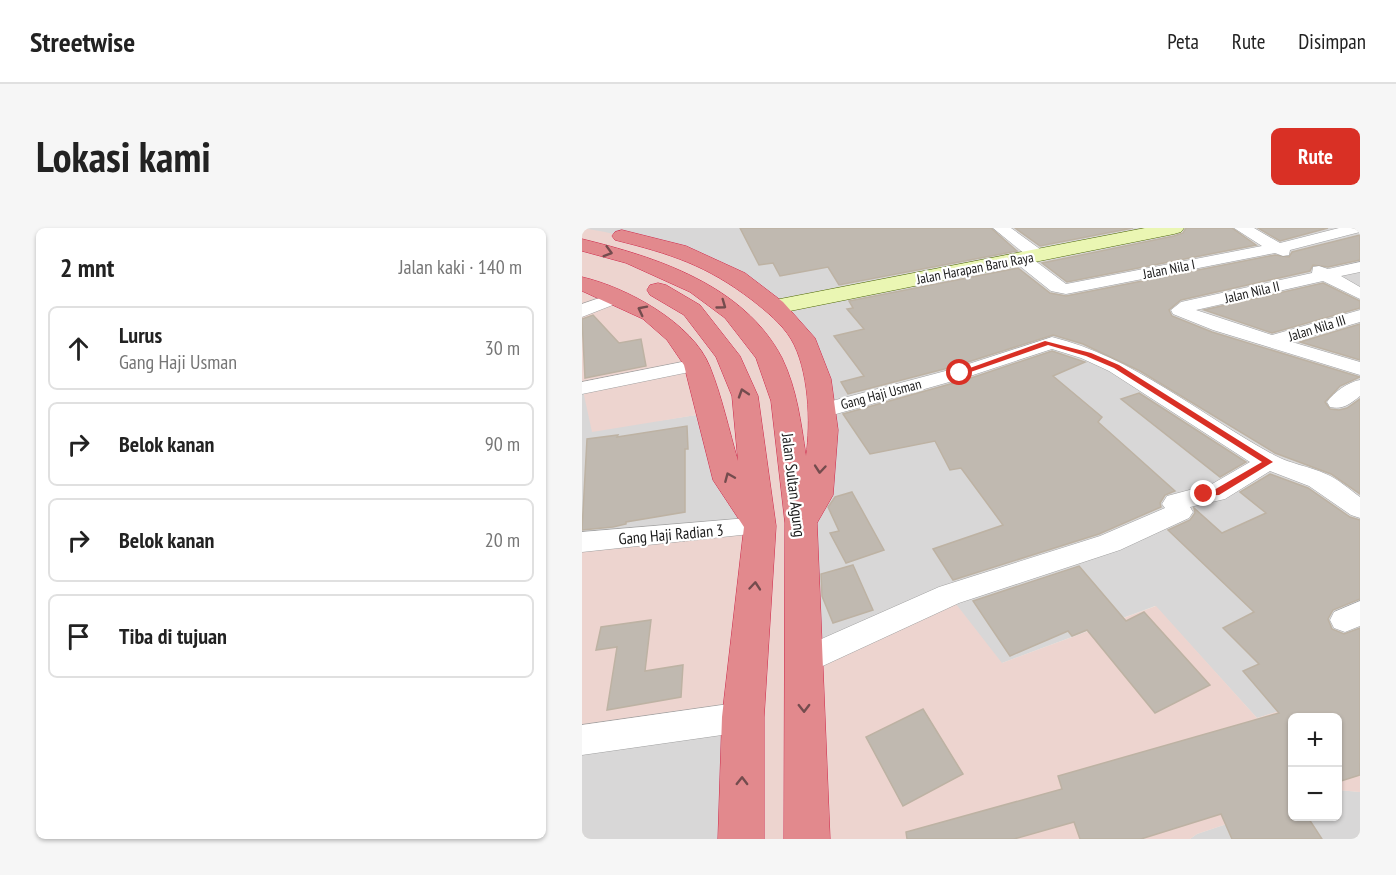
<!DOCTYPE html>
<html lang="id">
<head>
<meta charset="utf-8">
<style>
  :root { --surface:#fff; --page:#f6f6f6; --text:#222; --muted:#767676; --line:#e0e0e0; --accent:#d93025 }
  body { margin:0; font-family:"PT Sans Narrow",sans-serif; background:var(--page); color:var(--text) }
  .controls { position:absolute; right:18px; bottom:18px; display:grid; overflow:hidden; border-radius:9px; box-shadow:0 2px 4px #0004 }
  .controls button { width:54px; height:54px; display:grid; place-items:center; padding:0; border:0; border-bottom:2px solid var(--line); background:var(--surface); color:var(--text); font:30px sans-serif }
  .stop { position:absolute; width:18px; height:18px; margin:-14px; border:4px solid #d93025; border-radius:50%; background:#fff }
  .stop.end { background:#d93025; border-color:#fff; box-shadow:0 2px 6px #0008 }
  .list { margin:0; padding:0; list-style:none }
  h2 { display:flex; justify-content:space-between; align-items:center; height:78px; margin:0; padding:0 24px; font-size:26px }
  h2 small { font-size:20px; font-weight:400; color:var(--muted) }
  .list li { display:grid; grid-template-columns:39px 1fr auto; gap:18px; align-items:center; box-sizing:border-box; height:84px; margin:0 12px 12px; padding:0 12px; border:2px solid var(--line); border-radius:9px }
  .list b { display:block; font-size:22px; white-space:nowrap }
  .list p { margin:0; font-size:20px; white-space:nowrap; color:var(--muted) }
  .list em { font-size:20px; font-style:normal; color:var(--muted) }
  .icon { flex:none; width:33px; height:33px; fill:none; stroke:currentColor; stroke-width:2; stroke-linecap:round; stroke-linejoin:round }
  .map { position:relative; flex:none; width:778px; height:611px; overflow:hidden; border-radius:9px }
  header { display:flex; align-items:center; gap:36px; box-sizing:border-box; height:84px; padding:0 30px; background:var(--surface); border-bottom:2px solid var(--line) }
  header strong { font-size:28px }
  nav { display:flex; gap:33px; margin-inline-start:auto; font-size:21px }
  .intro { display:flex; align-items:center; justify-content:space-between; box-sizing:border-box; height:144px; padding:0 36px }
  h1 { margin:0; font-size:42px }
  .button { padding:15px 27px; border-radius:9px; background:var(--accent); color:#fff; font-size:21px; font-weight:700 }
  main { display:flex; gap:36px; padding:0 36px }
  aside { flex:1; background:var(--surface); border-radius:9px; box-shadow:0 2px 4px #0004 }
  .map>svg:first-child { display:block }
  .residential { fill:#d8d7d7 }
  .commercial { fill:#edd4cf }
  .building { fill:#c0b9b0; stroke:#bdb2a3; stroke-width:1.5 }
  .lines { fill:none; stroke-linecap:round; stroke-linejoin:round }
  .street-casing { stroke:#a1a1a1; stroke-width:1 }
  .secondary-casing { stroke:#526a08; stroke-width:1 }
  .highway-casing { stroke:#ce294b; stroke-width:1 }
  .street { fill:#fff; fill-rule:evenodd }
  .secondary { fill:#eaf6b3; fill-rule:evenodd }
  .highway { fill:#e2898d; fill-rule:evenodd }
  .oneway { stroke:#744c4e }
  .route { fill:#d93025 }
  .labels { text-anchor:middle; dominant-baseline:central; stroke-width:4.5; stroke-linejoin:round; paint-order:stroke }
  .far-street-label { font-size:14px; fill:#1a1a1a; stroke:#fff }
  .street-label { font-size:16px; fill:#1a1a1a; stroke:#fff }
</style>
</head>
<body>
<header>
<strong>Streetwise</strong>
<nav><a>Peta</a><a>Rute</a><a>Disimpan</a></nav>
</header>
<div class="intro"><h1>Lokasi kami</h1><a class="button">Rute</a></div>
<main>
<aside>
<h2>2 mnt<small>Jalan kaki · 140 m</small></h2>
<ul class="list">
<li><svg class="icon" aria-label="ahead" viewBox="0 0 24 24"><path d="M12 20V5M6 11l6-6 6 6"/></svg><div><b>Lurus</b><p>Gang Haji Usman</p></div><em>30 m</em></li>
<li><svg class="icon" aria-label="right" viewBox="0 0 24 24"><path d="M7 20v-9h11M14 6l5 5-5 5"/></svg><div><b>Belok kanan</b></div><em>90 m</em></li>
<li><svg class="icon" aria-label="right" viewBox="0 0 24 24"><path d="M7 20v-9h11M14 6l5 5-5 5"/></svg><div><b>Belok kanan</b></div><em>20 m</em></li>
<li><svg class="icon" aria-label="arrive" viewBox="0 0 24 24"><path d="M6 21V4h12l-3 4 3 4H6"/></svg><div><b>Tiba di tujuan</b></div></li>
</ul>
</aside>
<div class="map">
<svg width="778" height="611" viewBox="0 0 778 611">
  <rect width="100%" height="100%" fill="#ece9e0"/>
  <g class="residential">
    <path d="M 0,0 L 778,0 L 778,458 L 675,490 L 573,378 L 420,435 L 221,433 L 97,22 Z"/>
    <path d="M 0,158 L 75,193 L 127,185 L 178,298 L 0,314 Z"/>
    <path d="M 161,489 L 159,611 L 0,611 L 0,512 Z"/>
    <path d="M 756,562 L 778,564 L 778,611 L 608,611 L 615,606 L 710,574 L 710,588 L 756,588 Z"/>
  </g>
  <path class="commercial" d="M 0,0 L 23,4 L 97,22 L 193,79 L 236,151 L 221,433 L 367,367 L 420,435 L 574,378 L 675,490 L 778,458 L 778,564 L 756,562 L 756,490 L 710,490 L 710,574 L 615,606 L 608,611 L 159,611 L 161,489 L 0,512 L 0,314 L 178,298 L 127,185 L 10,204 L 0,158 Z"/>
  <g class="building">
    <path d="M 158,0 L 409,0 L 435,23 L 257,57 L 246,39 L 198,48 L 191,35 L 177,37 Z"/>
    <path d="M 433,0 L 551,0 L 458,18 Z"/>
    <path d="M 604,0 L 650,0 L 674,17 L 485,54 L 460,35 L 592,8 L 601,5 Z"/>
    <path d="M 676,0 L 746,0 L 698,13 Z"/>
    <path d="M 778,7 L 778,32 L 746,39 L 731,37 L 728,43 L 599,72 L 587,82 L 590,88 L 630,104 L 778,149 L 758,158 L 743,174 L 748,181 L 757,182 L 765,180 L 778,171 L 778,266 L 749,246 L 693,225 L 558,143 L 501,116 L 471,107 L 370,139 L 266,166 L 259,154 L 282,148 L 252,108 L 282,101 L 265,81 L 271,80 L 267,73 L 436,40 L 468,65 L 484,68 L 693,27 L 707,29 L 710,24 Z"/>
    <path d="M 741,55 L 778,73 L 778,80 L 690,105 L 622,82 Z"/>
    <path d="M 11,87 L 37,115 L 59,111 L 64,138 L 3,150 L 0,91 Z"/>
    <path d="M 778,96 L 778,132 L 718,114 Z"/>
    <path d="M 470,123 L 503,134 L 471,148 L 520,189 L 516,194 L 593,263 L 583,267 L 578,275 L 579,279 L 517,306 L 371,352 L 351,321 L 421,297 L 379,240 L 368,242 L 353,213 L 288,226 L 261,186 L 386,151 Z"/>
    <path d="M 557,165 L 664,234 L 638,249 L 539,171 Z"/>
    <path d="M 105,198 L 106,221 L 103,221 L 103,284 L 44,294 L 44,296 L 31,299 L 0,302 L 5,211 L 36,207 L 35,209 Z"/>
    <path d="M 688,246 L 726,260 L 768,289 L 778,292 L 778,371 L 751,382 L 746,391 L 750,401 L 762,406 L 778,400 L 778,547 L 756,554 L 756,489 L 711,489 L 711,588 L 725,588 L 740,611 L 650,611 L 639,586 L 559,611 L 498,611 L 492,594 L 432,611 L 325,611 L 324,604 L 480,561 L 476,548 L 697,485 L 661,443 L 677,436 L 641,400 L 672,384 L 586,302 L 608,292 L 613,285 L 612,280 L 640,305 L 684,285 L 658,264 Z"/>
    <path d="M 270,264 L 302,322 L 264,335 L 248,305 L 257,303 L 246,279 L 253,269 Z"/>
    <path d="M 271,337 L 291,382 L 251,395 L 240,368 L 239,346 Z"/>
    <path d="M 497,338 L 544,393 L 562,384 L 628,457 L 573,485 L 505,402 L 490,408 L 486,403 L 428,428 L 391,373 Z"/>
    <path d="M 69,392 L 63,443 L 101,437 L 99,469 L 25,482 L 35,419 L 14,422 L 19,399 Z"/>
    <path d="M 341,481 L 381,546 L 321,578 L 284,509 Z"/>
  </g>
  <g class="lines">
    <g class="street-casing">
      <g id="street">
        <path d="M 411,0 L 429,0 L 462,24 L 464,28 L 462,32 L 452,32 L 484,56 L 680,18 L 652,0 L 672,0 L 698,15 L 757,0 L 778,0 L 778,4 L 708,22 L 707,27 L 701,28 L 693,25 L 484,66 L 469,63 L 434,35 L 432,31 L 434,27 L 444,27 Z"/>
        <path d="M 778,34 L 778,44 L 759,48 L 778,59 L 778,71 L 741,53 L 614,82 L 690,107 L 778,82 L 778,94 L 710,114 L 778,134 L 778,147 L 631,102 L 591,86 L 589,82 L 599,74 L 730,45 L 731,39 L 737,38 L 746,41 Z"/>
        <path d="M 35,64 L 41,65 L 44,69 L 41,73 L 0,89 L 0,76 Z"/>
        <path d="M 470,109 C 552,129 618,187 692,227 C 708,236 727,238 744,246 C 756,251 767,261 778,269 L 778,290 L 769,287 L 727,258 L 688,243 L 643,271 L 608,279 L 611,284 L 607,290 L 538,322 L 377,375 L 232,442 L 221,446 L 210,442 L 205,433 L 210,424 L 357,359 L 518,308 L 583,280 L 580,276 L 585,268 L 630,256 L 668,234 L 527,143 L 499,130 L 470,121 L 385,149 L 247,188 L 239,190 L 231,188 L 228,183 L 231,178 L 371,141 Z"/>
        <path d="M 115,131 L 122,133 L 125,137 L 122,141 L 0,166 L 0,154 Z"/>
        <path d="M 778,152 L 778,168 C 768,176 761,182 748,179 L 745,174 C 752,164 766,154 778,152 Z"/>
        <path d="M 178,289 L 187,292 L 191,298 L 187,304 L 0,324 L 0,304 Z"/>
        <path d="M 778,373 L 778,398 L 763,404 L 752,400 L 748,392 L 752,384 Z"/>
        <path d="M 161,474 L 173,479 L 178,489 L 173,499 L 161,504 L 0,527 L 0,497 Z"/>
      </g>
    </g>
    <g class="secondary-casing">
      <path id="secondary" d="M 563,0 L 602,0 L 599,4 L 592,6 L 193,86 L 185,84 L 182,79 L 185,74 L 193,72 Z"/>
    </g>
    <g class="highway-casing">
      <g id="highway">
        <path d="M 40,2 L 104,18 L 163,45 L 201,74 L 233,110 L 249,151 L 256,202 L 251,267 L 235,295 L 248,611 L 202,611 L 203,295 L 189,173 L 174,130 L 143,90 L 108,64 L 44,35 L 0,23 L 0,11 C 74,29 162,57 200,130 C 215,161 219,195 224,228 C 229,195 227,141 209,111 C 200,96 184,83 170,72 C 124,37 89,26 33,12 L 30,8 L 33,4 Z"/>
        <path d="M 0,49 C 44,59 111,95 128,139 C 140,169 147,202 156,233 L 150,168 L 134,129 L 102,87 L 68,67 L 65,62 L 68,57 L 76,55 L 84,57 L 118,77 L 158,128 L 176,168 L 194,298 L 182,489 L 182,611 L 136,611 L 140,489 L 162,299 L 131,252 L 102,137 L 85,112 L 61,91 L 0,63 Z"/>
      </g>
    </g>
    <use href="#street" class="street"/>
    <use href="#secondary" class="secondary"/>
    <use href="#highway" class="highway"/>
  </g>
  <defs><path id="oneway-chevron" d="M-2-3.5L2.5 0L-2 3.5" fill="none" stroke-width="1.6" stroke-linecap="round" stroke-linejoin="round" transform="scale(1.5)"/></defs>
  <g class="oneway">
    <use href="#oneway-chevron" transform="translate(26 24) rotate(16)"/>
    <use href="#oneway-chevron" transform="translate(140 77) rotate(36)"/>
    <use href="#oneway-chevron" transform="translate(60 82) rotate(-153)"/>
    <use href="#oneway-chevron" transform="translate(161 165) rotate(-108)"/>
    <use href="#oneway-chevron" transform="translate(238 241) rotate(95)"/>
    <use href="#oneway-chevron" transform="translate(147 249) rotate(-113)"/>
    <use href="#oneway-chevron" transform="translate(173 358) rotate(-85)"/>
    <use href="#oneway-chevron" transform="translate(222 480) rotate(89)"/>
    <use href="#oneway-chevron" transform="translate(160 553) rotate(-89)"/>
  </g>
  <path class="route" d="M 463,113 L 509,125 L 537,137 L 691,234 L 637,267 L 618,268 L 618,264 L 632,262 L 680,234 L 532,140 L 504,128 L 466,117 L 380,147 L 374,145 Z"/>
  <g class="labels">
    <g class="far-street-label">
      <text transform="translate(393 40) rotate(-11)">Jalan Harapan Baru Raya</text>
      <text transform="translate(587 41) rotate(-11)">Jalan Nila I</text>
      <text transform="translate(670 64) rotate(-13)">Jalan Nila II</text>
      <text transform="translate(735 100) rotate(-17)">Jalan Nila III</text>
      <text transform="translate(299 166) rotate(-15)">Gang Haji Usman</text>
    </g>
    <g class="street-label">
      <text transform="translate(212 257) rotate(83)">Jalan Sultan Agung</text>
      <text transform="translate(89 306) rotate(-5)">Gang Haji Radian 3</text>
    </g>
  </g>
</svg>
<div class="controls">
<button>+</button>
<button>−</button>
</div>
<div class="stop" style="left:378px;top:145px"></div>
<div class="stop end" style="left:622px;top:266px"></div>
</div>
</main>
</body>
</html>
